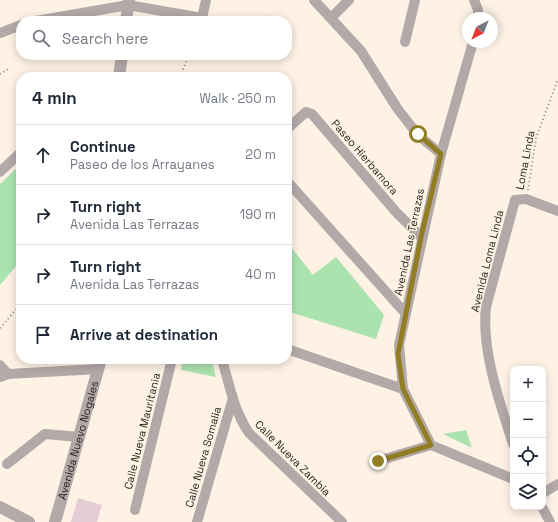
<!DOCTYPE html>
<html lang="en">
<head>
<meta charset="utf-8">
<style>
  :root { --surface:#fff; --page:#f2f2f3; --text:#1f2937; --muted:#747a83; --line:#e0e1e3 }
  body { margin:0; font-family:"Space Grotesk",sans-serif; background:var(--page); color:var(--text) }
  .controls { position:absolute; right:12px; bottom:12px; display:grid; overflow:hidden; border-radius:8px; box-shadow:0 2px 10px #0003 }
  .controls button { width:36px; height:36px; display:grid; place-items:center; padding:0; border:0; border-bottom:1px solid var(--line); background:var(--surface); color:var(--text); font:20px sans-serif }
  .compass { position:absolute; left:462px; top:12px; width:36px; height:36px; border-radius:50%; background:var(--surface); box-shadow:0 2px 10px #0003; rotate:222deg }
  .stop { position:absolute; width:12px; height:12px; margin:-9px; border:3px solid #917d23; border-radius:50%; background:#fff }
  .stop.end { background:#917d23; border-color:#fff; box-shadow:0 1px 4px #0008 }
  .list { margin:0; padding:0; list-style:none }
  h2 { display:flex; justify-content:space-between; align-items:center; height:52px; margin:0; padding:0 16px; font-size:17px }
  h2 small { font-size:13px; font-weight:400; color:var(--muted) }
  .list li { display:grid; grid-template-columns:26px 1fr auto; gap:12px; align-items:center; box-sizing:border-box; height:60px; padding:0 16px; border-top:1px solid var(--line) }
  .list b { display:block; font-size:15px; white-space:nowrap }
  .list p { margin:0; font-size:13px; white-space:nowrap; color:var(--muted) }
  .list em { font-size:13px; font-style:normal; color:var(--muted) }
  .icon { flex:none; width:22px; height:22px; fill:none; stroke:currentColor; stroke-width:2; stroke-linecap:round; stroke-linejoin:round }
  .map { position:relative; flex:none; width:558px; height:522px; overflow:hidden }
  .search { position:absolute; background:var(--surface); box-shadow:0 2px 10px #0003; left:16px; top:16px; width:276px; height:44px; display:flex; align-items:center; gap:10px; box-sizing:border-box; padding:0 14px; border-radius:16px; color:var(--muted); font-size:15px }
  .panel { position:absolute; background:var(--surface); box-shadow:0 2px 10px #0003; left:16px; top:72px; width:276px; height:292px; border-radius:16px }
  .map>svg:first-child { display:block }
  .green { fill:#abe3ae }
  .building { fill:#e3ccd3 }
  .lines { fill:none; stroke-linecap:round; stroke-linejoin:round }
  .path { stroke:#91897f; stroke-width:2; stroke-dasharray:1 3; stroke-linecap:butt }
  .minor { stroke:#b3a9a9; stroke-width:10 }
  .tertiary { stroke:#b3a9a9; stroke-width:12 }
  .route { stroke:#917d23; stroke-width:5 }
  .labels { text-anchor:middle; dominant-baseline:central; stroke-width:3; stroke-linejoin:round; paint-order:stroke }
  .street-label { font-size:11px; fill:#2b261f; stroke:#fdf2e4 }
</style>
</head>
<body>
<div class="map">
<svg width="558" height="522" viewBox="0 0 558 522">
  <rect width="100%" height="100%" fill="#fdf2e4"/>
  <g class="green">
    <path d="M 21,164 L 21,260 L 0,285 L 0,184 Z"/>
    <path d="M 287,242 L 313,275 L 336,257 L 384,315 L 376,339 L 287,311 Z"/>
    <path d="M 183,359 L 211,359 L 216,377 L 181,370 Z"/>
    <path d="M 466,430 L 472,448 L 443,434 Z"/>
  </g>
  <path class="building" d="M 78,498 L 102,505 L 97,522 L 71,522 Z"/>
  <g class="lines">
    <g class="path">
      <path d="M 0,74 L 10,68"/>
      <path d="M 180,77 L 189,55"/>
      <path d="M 528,190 L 536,138 L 558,79"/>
      <path d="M 0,328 L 21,304"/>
    </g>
    <g class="minor">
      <path d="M 314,0 L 361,51 L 397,108 L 418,135 L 441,154"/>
      <path d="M 474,0 L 478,10 L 478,18"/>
      <path d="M 331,18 L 349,0"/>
      <path d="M 36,21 L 128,5 L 202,18 L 206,0"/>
      <path d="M 0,33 L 21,25"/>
      <path d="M 405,42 L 415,0"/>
      <path d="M 287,129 L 306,112 L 312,114 L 396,212 L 421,237"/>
      <path d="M 0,172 L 21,152"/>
      <path d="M 287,181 L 406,314"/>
      <path d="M 287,349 L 403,389"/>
      <path d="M 222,359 C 229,384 234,411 249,433 L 342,522"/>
      <path d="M 0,365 L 8,374"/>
      <path d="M 0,377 L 8,374 L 99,369"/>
      <path d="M 513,444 C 500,404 481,349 486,307 L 515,200 L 526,199 L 558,211"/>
      <path d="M 431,445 L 403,389 L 399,345 L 441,154 L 473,42"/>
      <path d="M 378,461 L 431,445 L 513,479"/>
      <path d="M 7,464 L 45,434 L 79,437"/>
      <path d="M 543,493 L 558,484"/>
      <path d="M 542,507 L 550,522"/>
      <path d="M 135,510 L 172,359"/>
      <path d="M 197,522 L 233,398"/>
    </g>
    <g class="tertiary">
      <path d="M 126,21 L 129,0"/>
      <path d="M 119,77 L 122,55"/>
      <path d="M 0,507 L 29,522"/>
      <path id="s1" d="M 55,522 L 101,359"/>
    </g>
  </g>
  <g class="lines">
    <path class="route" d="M 378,461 L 431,445 L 403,389 L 398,354 L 421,237 L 441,154 L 418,134"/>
  </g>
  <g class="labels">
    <g class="street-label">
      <text transform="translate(365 157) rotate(49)">Paseo Hierbamora</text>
      <text transform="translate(525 160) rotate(-79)">Loma Linda</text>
      <text transform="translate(409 242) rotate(-78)">Avenida Las Terrazas</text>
      <text transform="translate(487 261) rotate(-76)">Avenida Loma Linda</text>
      <text transform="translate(142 431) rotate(-76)">Calle Nueva Mauritania</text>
      <text stroke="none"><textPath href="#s1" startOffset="85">Avenida Nuevo Nogales</textPath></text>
      <text transform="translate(203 457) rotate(-74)">Calle Nueva Somalia</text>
      <text transform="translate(293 458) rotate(45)">Calle Nueva Zambia</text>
    </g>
  </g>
</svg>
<div class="controls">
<button>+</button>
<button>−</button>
<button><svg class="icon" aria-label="locate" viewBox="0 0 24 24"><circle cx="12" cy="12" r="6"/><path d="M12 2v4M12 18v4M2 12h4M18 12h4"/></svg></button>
<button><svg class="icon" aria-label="layers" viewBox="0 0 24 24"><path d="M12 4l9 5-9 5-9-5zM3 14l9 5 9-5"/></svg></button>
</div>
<svg class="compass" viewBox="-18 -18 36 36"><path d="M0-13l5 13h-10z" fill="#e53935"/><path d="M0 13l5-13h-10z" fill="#747a83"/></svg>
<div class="stop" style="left:418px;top:134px"></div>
<div class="stop end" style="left:378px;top:461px"></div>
<div class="search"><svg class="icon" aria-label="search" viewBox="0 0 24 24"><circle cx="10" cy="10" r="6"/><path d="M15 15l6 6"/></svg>Search here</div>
<section class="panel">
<h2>4 min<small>Walk · 250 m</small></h2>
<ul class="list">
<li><svg class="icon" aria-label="ahead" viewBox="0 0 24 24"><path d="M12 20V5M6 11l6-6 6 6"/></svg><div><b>Continue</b><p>Paseo de los Arrayanes</p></div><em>20 m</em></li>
<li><svg class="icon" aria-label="right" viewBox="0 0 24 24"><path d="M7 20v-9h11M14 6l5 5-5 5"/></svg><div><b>Turn right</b><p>Avenida Las Terrazas</p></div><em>190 m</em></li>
<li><svg class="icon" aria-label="right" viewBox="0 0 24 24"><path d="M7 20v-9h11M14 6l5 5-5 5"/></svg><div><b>Turn right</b><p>Avenida Las Terrazas</p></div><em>40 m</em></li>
<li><svg class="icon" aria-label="arrive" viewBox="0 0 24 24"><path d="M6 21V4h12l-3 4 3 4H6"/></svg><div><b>Arrive at destination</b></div></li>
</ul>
</section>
</div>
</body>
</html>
